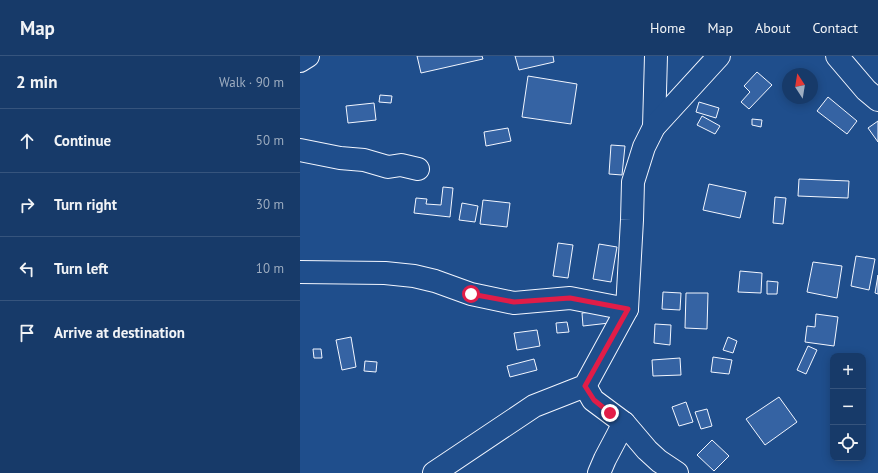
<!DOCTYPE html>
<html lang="en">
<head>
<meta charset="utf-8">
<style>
  :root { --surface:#173a69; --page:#244571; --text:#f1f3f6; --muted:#9eadc0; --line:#36547d }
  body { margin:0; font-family:"PT Sans",sans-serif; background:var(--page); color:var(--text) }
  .controls { position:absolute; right:12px; bottom:12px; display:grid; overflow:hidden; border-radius:8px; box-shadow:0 2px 10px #0003 }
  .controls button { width:36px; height:36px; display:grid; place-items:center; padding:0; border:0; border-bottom:1px solid var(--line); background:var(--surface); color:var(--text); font:20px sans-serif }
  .compass { position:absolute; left:482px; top:12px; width:36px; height:36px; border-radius:50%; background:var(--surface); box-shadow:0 2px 10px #0003; rotate:348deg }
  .stop { position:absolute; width:12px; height:12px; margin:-9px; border:3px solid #e11d48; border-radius:50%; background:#fff }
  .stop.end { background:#e11d48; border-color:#fff; box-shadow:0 1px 4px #0008 }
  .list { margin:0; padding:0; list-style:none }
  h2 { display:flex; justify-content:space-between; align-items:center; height:52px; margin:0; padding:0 16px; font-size:17px }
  h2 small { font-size:13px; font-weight:400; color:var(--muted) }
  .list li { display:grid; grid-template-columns:26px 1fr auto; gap:12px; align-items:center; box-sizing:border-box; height:64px; padding:0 16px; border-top:1px solid var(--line) }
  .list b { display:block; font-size:15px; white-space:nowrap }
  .list em { font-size:13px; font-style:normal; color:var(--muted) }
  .icon { flex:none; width:22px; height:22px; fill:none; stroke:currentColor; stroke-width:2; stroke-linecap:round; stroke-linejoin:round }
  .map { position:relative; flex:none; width:578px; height:417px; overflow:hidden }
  header { display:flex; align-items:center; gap:24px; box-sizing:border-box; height:56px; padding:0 20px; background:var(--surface); border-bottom:1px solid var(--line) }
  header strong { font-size:19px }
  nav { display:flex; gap:22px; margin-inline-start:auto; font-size:14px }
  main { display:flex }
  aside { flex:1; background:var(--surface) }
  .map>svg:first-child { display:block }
  .building { fill:#3563a3; stroke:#f2f6ff }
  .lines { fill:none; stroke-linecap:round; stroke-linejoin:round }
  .minor-casing { stroke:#f2f6ff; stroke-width:24 }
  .minor { stroke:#1f4e8c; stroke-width:22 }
  .route { stroke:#e11d48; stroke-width:5 }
</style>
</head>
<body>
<header>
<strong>Map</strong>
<nav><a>Home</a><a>Map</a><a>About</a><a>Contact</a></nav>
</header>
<main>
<aside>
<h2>2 min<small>Walk · 90 m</small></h2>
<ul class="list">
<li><svg class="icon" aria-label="ahead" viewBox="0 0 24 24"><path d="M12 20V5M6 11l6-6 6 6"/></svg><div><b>Continue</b></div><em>50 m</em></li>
<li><svg class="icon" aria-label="right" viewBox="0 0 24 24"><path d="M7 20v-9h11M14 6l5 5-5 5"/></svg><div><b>Turn right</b></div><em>30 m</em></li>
<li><svg class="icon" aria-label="left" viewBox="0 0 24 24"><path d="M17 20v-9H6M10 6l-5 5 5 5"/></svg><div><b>Turn left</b></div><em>10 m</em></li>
<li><svg class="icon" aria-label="arrive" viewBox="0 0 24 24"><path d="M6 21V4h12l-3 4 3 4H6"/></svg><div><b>Arrive at destination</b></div></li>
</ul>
</aside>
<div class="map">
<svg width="578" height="417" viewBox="0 0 578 417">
  <rect width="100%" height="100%" fill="#1f4e8c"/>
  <g class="building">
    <path d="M 117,0 L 182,0 L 183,3 L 121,17 Z"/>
    <path d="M 215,0 L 253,0 L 254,6 L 219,14 Z"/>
    <path d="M 457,16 L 472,29 L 449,53 L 441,46 L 450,36 L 444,30 Z"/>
    <path d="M 228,20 L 277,28 L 271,68 L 222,61 Z"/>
    <path d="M 80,39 L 92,40 L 91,47 L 79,46 Z"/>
    <path d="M 528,41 L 557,65 L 547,78 L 517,55 Z"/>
    <path d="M 399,46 L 419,52 L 416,62 L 396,56 Z"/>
    <path d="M 74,47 L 76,64 L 48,67 L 46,50 Z"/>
    <path d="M 402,60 L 420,70 L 415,78 L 397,69 Z"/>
    <path d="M 452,63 L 462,64 L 461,71 L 452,69 Z"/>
    <path d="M 578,65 L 578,86 L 568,72 Z"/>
    <path d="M 208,72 L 211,85 L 186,90 L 184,76 Z"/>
    <path d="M 311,89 L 325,90 L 322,119 L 309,118 Z"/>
    <path d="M 499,123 L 549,125 L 548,142 L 498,140 Z"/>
    <path d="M 409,128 L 446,136 L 440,162 L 403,154 Z"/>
    <path d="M 143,131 L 153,132 L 150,161 L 114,157 L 116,142 L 127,143 L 126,148 L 141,149 Z"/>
    <path d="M 475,141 L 486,142 L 483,168 L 473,167 Z"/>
    <path d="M 183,144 L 210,147 L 207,171 L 180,168 Z"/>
    <path d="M 162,147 L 178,150 L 175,166 L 159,164 Z"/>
    <path d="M 258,187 L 273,189 L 268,222 L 253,220 Z"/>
    <path d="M 299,188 L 317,191 L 311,226 L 293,223 Z"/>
    <path d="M 556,200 L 575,203 L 569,234 L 551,230 Z"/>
    <path d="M 513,206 L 542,210 L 537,242 L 507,236 Z"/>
    <path d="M 440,215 L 462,217 L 461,237 L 438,236 Z"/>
    <path d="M 578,219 L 578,238 L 575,237 Z"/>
    <path d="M 467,225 L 478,226 L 477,238 L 467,238 Z"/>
    <path d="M 363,236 L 381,237 L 380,254 L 362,253 Z"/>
    <path d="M 386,237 L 408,237 L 407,273 L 385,272 Z"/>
    <path d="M 317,254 L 318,266 L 283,270 L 282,257 Z"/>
    <path d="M 516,258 L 538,261 L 534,290 L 505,286 L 507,270 L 515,271 Z"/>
    <path d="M 267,266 L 269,276 L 257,277 L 256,267 Z"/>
    <path d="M 355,268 L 371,269 L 370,289 L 354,287 Z"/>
    <path d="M 237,274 L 240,290 L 217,294 L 214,277 Z"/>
    <path d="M 51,281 L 56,311 L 42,314 L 36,284 Z"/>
    <path d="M 428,281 L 437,285 L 433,297 L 423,294 Z"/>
    <path d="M 508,290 L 517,294 L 506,318 L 497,314 Z"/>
    <path d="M 13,293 L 21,293 L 22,302 L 14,302 Z"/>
    <path d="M 413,301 L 432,304 L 429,318 L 411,316 Z"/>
    <path d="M 380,302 L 381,319 L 353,320 L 352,304 Z"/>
    <path d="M 234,303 L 237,314 L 210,321 L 207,310 Z"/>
    <path d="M 65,305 L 77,306 L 76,316 L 64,315 Z"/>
    <path d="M 479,341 L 497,366 L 465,389 L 446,363 Z"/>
    <path d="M 386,346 L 393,366 L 379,370 L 372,351 Z"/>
    <path d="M 407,353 L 412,370 L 401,373 L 395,356 Z"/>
    <path d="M 412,384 L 429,400 L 414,415 L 397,399 Z"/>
  </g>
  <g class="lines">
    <g class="minor-casing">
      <g id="minor">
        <path d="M 537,0 L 566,34 L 578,44"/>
        <path d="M 0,5 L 8,0"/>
        <path d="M 354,71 L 356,0"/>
        <path d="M 0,94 L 40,102 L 64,104 L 88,111 L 101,109 L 118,113"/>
        <path d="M 0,216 L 85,217 L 114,220 L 135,225 L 171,238 L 214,247 L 270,242 L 327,253"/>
        <path d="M 285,330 L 293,344 L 324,367 L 305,403 L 299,417"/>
        <path d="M 324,367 L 347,394 L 359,405 L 377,417"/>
        <path d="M 134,417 L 234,350 L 285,330 L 327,253 L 332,164 L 333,126 L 344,91 L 354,71 L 419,0"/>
      </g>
    </g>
    <use href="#minor" class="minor"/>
  </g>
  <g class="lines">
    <path class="route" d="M 171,238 L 214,246 L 270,242 L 328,253 L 285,330 L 294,344 L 310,357"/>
  </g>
</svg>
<div class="controls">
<button>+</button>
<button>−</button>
<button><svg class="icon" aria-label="locate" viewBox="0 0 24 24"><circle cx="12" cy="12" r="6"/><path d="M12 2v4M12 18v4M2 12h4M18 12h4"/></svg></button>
</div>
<svg class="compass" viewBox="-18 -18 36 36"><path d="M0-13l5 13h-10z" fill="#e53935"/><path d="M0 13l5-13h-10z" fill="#9eadc0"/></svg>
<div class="stop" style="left:171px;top:238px"></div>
<div class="stop end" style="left:310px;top:357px"></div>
</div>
</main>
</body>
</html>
